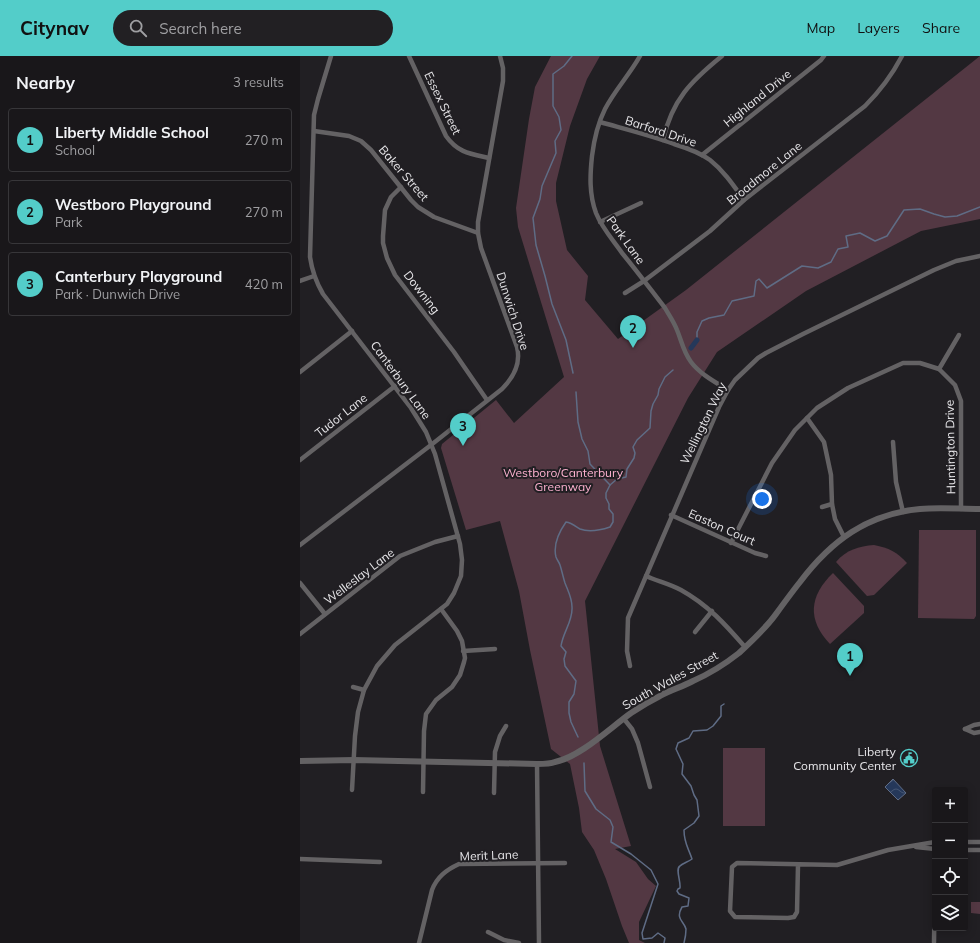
<!DOCTYPE html>
<html lang="en">
<head>
<meta charset="utf-8">
<style>
  :root { --surface:#19171a; --page:#222023; --text:#f1f3f6; --muted:#9f9fa2; --line:#373639; --accent:#53cdc9 }
  body { margin:0; font-family:Mulish,sans-serif; background:var(--page); color:var(--text) }
  .controls { position:absolute; right:12px; bottom:12px; display:grid; overflow:hidden; border-radius:4px; box-shadow:0 2px 10px #0003 }
  .controls button { width:36px; height:36px; display:grid; place-items:center; padding:0; border:0; border-bottom:1px solid var(--line); background:var(--surface); color:var(--text); font:20px sans-serif }
  .you { position:absolute; left:462px; top:443px; width:14px; height:14px; margin:-10px; border:3px solid #fff; border-radius:50%; background:#1a73e8; box-shadow:0 0 0 6px #1a73e833 }
  .badge { display:grid; place-items:center; width:26px; height:26px; border-radius:50%; background:var(--accent); color:#111; font-size:13px; font-weight:700 }
  .pin { position:absolute; translate:-50% -33px; filter:drop-shadow(0 1px 2px #0008) }
  .pin::after { content:''; position:absolute; top:21px; width:14px; height:12px; background:inherit; clip-path:polygon(0 0,100% 0,50% 100%) }
  .list { margin:0; padding:0; list-style:none }
  h2 { display:flex; justify-content:space-between; align-items:center; height:52px; margin:0; padding:0 16px; font-size:17px }
  h2 small { font-size:13px; font-weight:400; color:var(--muted) }
  .list li { display:grid; grid-template-columns:26px 1fr auto; gap:12px; align-items:center; box-sizing:border-box; height:64px; margin:0 8px 8px; padding:0 8px; border:1px solid var(--line); border-radius:4px }
  .list b { display:block; font-size:15px; white-space:nowrap }
  .list p { margin:0; font-size:13px; white-space:nowrap; color:var(--muted) }
  .list em { font-size:13px; font-style:normal; color:var(--muted) }
  .icon { flex:none; width:22px; height:22px; fill:none; stroke:currentColor; stroke-width:2; stroke-linecap:round; stroke-linejoin:round }
  .map { position:relative; flex:none; width:680px; height:887px; overflow:hidden }
  header { display:flex; align-items:center; gap:24px; box-sizing:border-box; height:56px; padding:0 20px; background:var(--accent); color:#111 }
  header strong { font-size:19px }
  nav { display:flex; gap:22px; margin-inline-start:auto; font-size:14px }
  .search { width:280px; height:36px; background:var(--page); display:flex; align-items:center; gap:10px; box-sizing:border-box; padding:0 14px; border-radius:22px; color:var(--muted); font-size:15px }
  main { display:flex }
  aside { flex:1; background:var(--surface) }
  .map>svg:first-child { display:block }
  .park { fill:#533843 }
  .water { fill:url(#water-waves); stroke:#5f6c85 }
  .lines { fill:none; stroke-linecap:round; stroke-linejoin:round }
  .stream { stroke:#5f6c85; stroke-width:1.5 }
  .canal { stroke:#25385a; stroke-width:5 }
  .minor { stroke:#646264; stroke-width:4.5 }
  .tertiary { stroke:#646264; stroke-width:6 }
  .labels { text-anchor:middle; dominant-baseline:central; stroke-width:4; stroke-linejoin:round; paint-order:stroke }
  .street-label { font-size:12px; fill:#e7e6e9; stroke:#211f23 }
  .park-label { font-size:12px; fill:#fcb1cf; stroke:#211f23 }
  .poi-label { font-size:12px; fill:#e7e6e9; stroke:#211f23; text-anchor:end }
</style>
</head>
<body>
<header>
<strong>Citynav</strong>
<div class="search"><svg class="icon" aria-label="search" viewBox="0 0 24 24"><circle cx="10" cy="10" r="6"/><path d="M15 15l6 6"/></svg>Search here</div>
<nav><a>Map</a><a>Layers</a><a>Share</a></nav>
</header>
<main>
<aside>
<h2>Nearby<small>3 results</small></h2>
<ul class="list">
<li><span class="badge">1</span><div><b>Liberty Middle School</b><p>School</p></div><em>270 m</em></li>
<li><span class="badge">2</span><div><b>Westboro Playground</b><p>Park</p></div><em>270 m</em></li>
<li><span class="badge">3</span><div><b>Canterbury Playground</b><p>Park · Dunwich Drive</p></div><em>420 m</em></li>
</ul>
</aside>
<div class="map">
<svg width="680" height="887" viewBox="0 0 680 887">
  <defs>
    <pattern id="water-waves" width="16" height="10" patternUnits="userSpaceOnUse"><rect width="16" height="10" fill="#25385a"/><path d="M0 5q4-4 8 0t8 0" fill="none" stroke="#455572"/></pattern>
  </defs>
  <rect width="100%" height="100%" fill="#211f23"/>
  <g class="park">
    <path d="M 251,0 L 300,0 L 287,23 L 270,70 L 256,127 L 256,145 L 267,194 L 288,220 L 285,244 L 318,283 L 386,234 L 680,0 L 680,163 L 621,175 L 506,235 L 417,296 L 388,342 L 285,545 L 300,690 L 331,790 L 315,793 L 336,806 L 348,823 L 356,830 L 339,866 L 339,884 L 345,887 L 329,887 L 322,870 L 306,823 L 294,794 L 282,776 L 279,752 L 270,708 L 251,693 L 230,594 L 219,535 L 200,465 L 166,474 L 141,392 L 142,388 L 196,344 L 214,367 L 264,321 L 218,171 L 216,152 L 229,63 L 235,31 Z"/>
    <path d="M 619,474 L 676,474 L 676,560 L 674,563 L 618,562 Z"/>
    <path d="M 574,489 C 589,492 597,496 607,507 L 574,539 L 567,540 L 536,506 C 546,494 559,490 574,489 Z"/>
    <path d="M 533,517 L 564,550 L 564,557 L 530,588 C 507,564 509,540 533,517 Z"/>
    <rect x="423" y="692" width="42" height="78"/>
    <path d="M 671,846 L 680,846 L 680,858 L 671,857 Z"/>
  </g>
  <path class="water" d="M 593,723 L 606,737 L 598,744 L 585,731 Z"/>
  <g class="lines">
    <g class="stream">
      <path d="M 272,0 L 264,10 L 253,18 L 253,50 L 259,61 L 261,74 L 255,85 L 256,97 L 242,130 L 240,143 L 233,162 L 236,189 L 245,220 L 252,248 L 266,284 L 273,317"/>
      <path d="M 397,284 L 397,276 L 402,265 L 409,262 L 424,259 L 432,245 L 454,240 L 456,225 L 459,223 L 467,232 L 502,210 L 518,212 L 531,206 L 538,193 L 548,191 L 546,180 L 560,177 L 575,185 L 587,180 L 604,154 L 620,153 L 634,158 L 645,161 L 657,160 L 680,151"/>
      <path d="M 276,336 L 278,366 L 282,383 L 288,395 L 290,408 L 310,429"/>
      <path d="M 278,681 L 271,666 L 269,657 L 269,646 L 274,638 L 276,625 L 265,610 L 264,603 L 266,596 L 261,590 C 263,576 273,565 272,551 C 272,542 268,535 265,527 C 263,521 262,515 260,509 C 259,506 257,504 256,501 C 253,489 259,476 266,466 C 272,467 275,470 280,473 C 290,477 301,474 310,471 L 313,466 L 313,458 L 309,453 L 309,448 L 306,442 L 306,437 L 310,429 L 317,423 L 326,421 L 327,413 L 334,402 L 335,397 L 333,391 L 337,384 L 350,372 L 351,355 L 353,348 L 358,339 L 359,333 L 365,321 L 373,314"/>
      <path d="M 284,707 L 285,735 L 296,753 L 310,764 L 313,771 L 311,786 L 331,798 L 351,814 L 358,828 L 342,877 L 343,883 L 352,882 L 358,877 L 365,882 L 364,887"/>
      <path d="M 384,887 C 385,883 386,878 386,873 C 384,865 375,863 382,851 L 388,850 L 389,842 L 379,838 L 377,835 L 378,833 L 380,832 C 381,825 375,813 380,810 C 383,807 388,806 392,803 C 388,791 384,787 384,774 L 394,767 L 399,760 L 397,744 L 394,739 L 391,730 L 382,718 L 383,708 L 376,693 L 378,687 L 389,682 L 393,675 L 407,674 L 413,670 L 421,660 L 421,650 L 424,648"/>
    </g>
    <path class="canal" d="M 391,292 L 397,284"/>
    <g class="minor">
      <path d="M 31,0 L 18,43 L 14,59 L 10,201 C 12,215 16,226 23,238 L 111,352 L 126,376 L 135,398 L 160,488 L 162,504 L 161,520 L 154,537 L 147,548 L 95,589 L 77,610 L 64,634 L 58,656 L 55,680 L 52,734"/>
      <path d="M 109,0 L 146,80 C 158,97 171,98 189,102"/>
      <path d="M 340,0 C 330,18 315,34 305,53 C 298,67 294,84 292,100 C 290,119 289,138 296,157 C 302,172 313,184 322,197 C 337,215 351,234 365,252 C 369,259 374,266 377,274 C 382,286 383,295 391,306 C 400,318 415,326 428,334"/>
      <path d="M 300,66 C 325,73 350,79 374,88 C 387,92 399,96 410,104 C 424,115 434,130 444,144"/>
      <path d="M 14,75 L 49,80 L 61,85 L 71,94 L 111,144 L 118,151 L 134,161 L 178,177"/>
      <path d="M 363,84 C 372,44 391,25 422,0"/>
      <path d="M 402,99 L 521,4 L 524,0"/>
      <path d="M 101,131 L 91,141 L 85,154 L 83,180 L 83,187 L 87,202 L 95,219 L 154,296 L 187,344"/>
      <path d="M 300,166 L 341,147"/>
      <path d="M 0,225 L 14,220"/>
      <path d="M 325,237 L 344,225 L 410,175 L 444,144 L 565,50 C 580,35 592,19 602,0"/>
      <path d="M 639,313 L 659,279"/>
      <path d="M 0,316 L 52,275"/>
      <path d="M 507,362 L 524,386 L 531,419 L 532,448 L 535,463 L 544,481"/>
      <path d="M 593,386 L 596,426 L 603,456"/>
      <path d="M 0,404 L 95,330"/>
      <path d="M 522,451 L 532,448"/>
      <path d="M 371,459 L 455,497 L 466,500"/>
      <path d="M 431,487 L 472,407 L 495,374 L 517,352 L 548,332 L 603,307 L 620,307 L 639,313 L 655,329 L 661,345 L 661,453"/>
      <path d="M 0,489 L 131,389 L 202,333 C 213,322 221,307 217,291 L 181,192 L 178,177 L 178,166 L 203,25 L 203,12 L 200,0"/>
      <path d="M 346,520 C 357,525 370,528 381,534 C 408,549 425,568 445,591"/>
      <path d="M 0,527 L 25,558"/>
      <path d="M 395,576 L 412,555"/>
      <path d="M 0,578 L 100,500 L 135,486 L 158,480"/>
      <path d="M 163,595 L 195,593"/>
      <path d="M 330,610 L 327,595 L 328,562 L 419,351 L 428,334 L 435,324 L 458,302 L 466,297 L 503,278 L 634,214 L 656,205 L 680,200"/>
      <path d="M 53,631 L 64,634"/>
      <path d="M 324,663 L 332,673 L 338,687 L 350,731"/>
      <path d="M 665,673 L 674,669 L 680,668"/>
      <path d="M 665,673 L 674,677 L 680,676"/>
      <path d="M 237,708 L 239,887"/>
      <path d="M 123,736 L 124,675 L 126,658 L 136,644 L 152,631 L 160,619 L 164,606 L 165,602 L 162,585 L 157,575 L 141,553"/>
      <path d="M 194,737 L 195,696 L 200,680 L 206,670"/>
      <path d="M 665,786 L 680,786"/>
      <path d="M 616,791 L 635,793"/>
      <path d="M 665,794 L 680,794"/>
      <path d="M 0,803 L 80,806"/>
      <path d="M 498,809 L 497,856 L 494,861 L 488,862 L 435,861 L 430,855 L 432,811 L 437,807 L 537,809 L 588,794 L 635,786"/>
      <path d="M 188,876 L 204,884 L 219,887"/>
      <path d="M 634,886 L 635,823"/>
      <path d="M 119,887 L 132,834 C 137,821 146,814 159,808 L 265,807"/>
    </g>
    <path class="tertiary" d="M 0,705 L 54,704 L 237,708 C 243,708 250,708 255,706 C 280,701 310,672 331,657 C 340,651 350,645 360,640 C 370,634 382,631 393,625 C 409,618 425,608 439,597 C 452,585 466,572 476,558 C 484,547 492,536 500,526 C 531,485 567,458 620,453 C 640,451 660,453 680,453"/>
  </g>
  <defs>
    <g id="civic-ring" transform="scale(0.9)"><circle r="9.5" fill="#211f23" stroke="#53cdc9" stroke-width="1.5"/><path d="M-.6-6.5H3V-4.5H.6V-3L4-1V1h2V6H-6V1h2V-1L-.6-3ZM-1.2 2.5V6h2.4V2.5Z" fill="#53cdc9"/></g>
  </defs>
  <g fill-rule="evenodd">
    <use href="#civic-ring" x="609" y="702"/>
  </g>
  <g class="labels">
    <g class="street-label">
      <text transform="translate(457 42) rotate(-39)">Highland Drive</text>
      <text transform="translate(143 47) rotate(64)">Essex Street</text>
      <text transform="translate(361 75) rotate(18)">Barford Drive</text>
      <text transform="translate(104 117) rotate(49)">Baker Street</text>
      <text transform="translate(464 117) rotate(-39)">Broadmore Lane</text>
      <text transform="translate(326 184) rotate(54)">Park Lane</text>
      <text transform="translate(122 236) rotate(52)">Downing</text>
      <text transform="translate(213 255) rotate(72)">Dunwich Drive</text>
      <text transform="translate(101 324) rotate(54)">Canterbury Lane</text>
      <text transform="translate(41 359) rotate(-38)">Tudor Lane</text>
      <text transform="translate(403 367) rotate(-64)">Wellington Way</text>
      <text transform="translate(650 391) rotate(-91)">Huntington Drive</text>
      <text transform="translate(422 471) rotate(24)">Easton Court</text>
      <text transform="translate(59 520) rotate(-37)">Welleslay Lane</text>
      <text transform="translate(370 624) rotate(-29)">South Wales Street</text>
      <text transform="translate(189 799) rotate(-2)">Merit Lane</text>
    </g>
    <g class="park-label">
      <text x="263" y="416">Westboro/Canterbury<tspan x="263" dy="14">Greenway</tspan></text>
    </g>
    <g class="poi-label">
      <text x="596" y="695">Liberty<tspan x="596" dy="14">Community Center</tspan></text>
    </g>
  </g>
</svg>
<div class="controls">
<button>+</button>
<button>−</button>
<button><svg class="icon" aria-label="locate" viewBox="0 0 24 24"><circle cx="12" cy="12" r="6"/><path d="M12 2v4M12 18v4M2 12h4M18 12h4"/></svg></button>
<button><svg class="icon" aria-label="layers" viewBox="0 0 24 24"><path d="M12 4l9 5-9 5-9-5zM3 14l9 5 9-5"/></svg></button>
</div>
<div class="you"></div>
<div class="pin badge" style="left:550px;top:620px">1</div>
<div class="pin badge" style="left:333px;top:292px">2</div>
<div class="pin badge" style="left:163px;top:390px">3</div>
</div>
</main>
</body>
</html>
